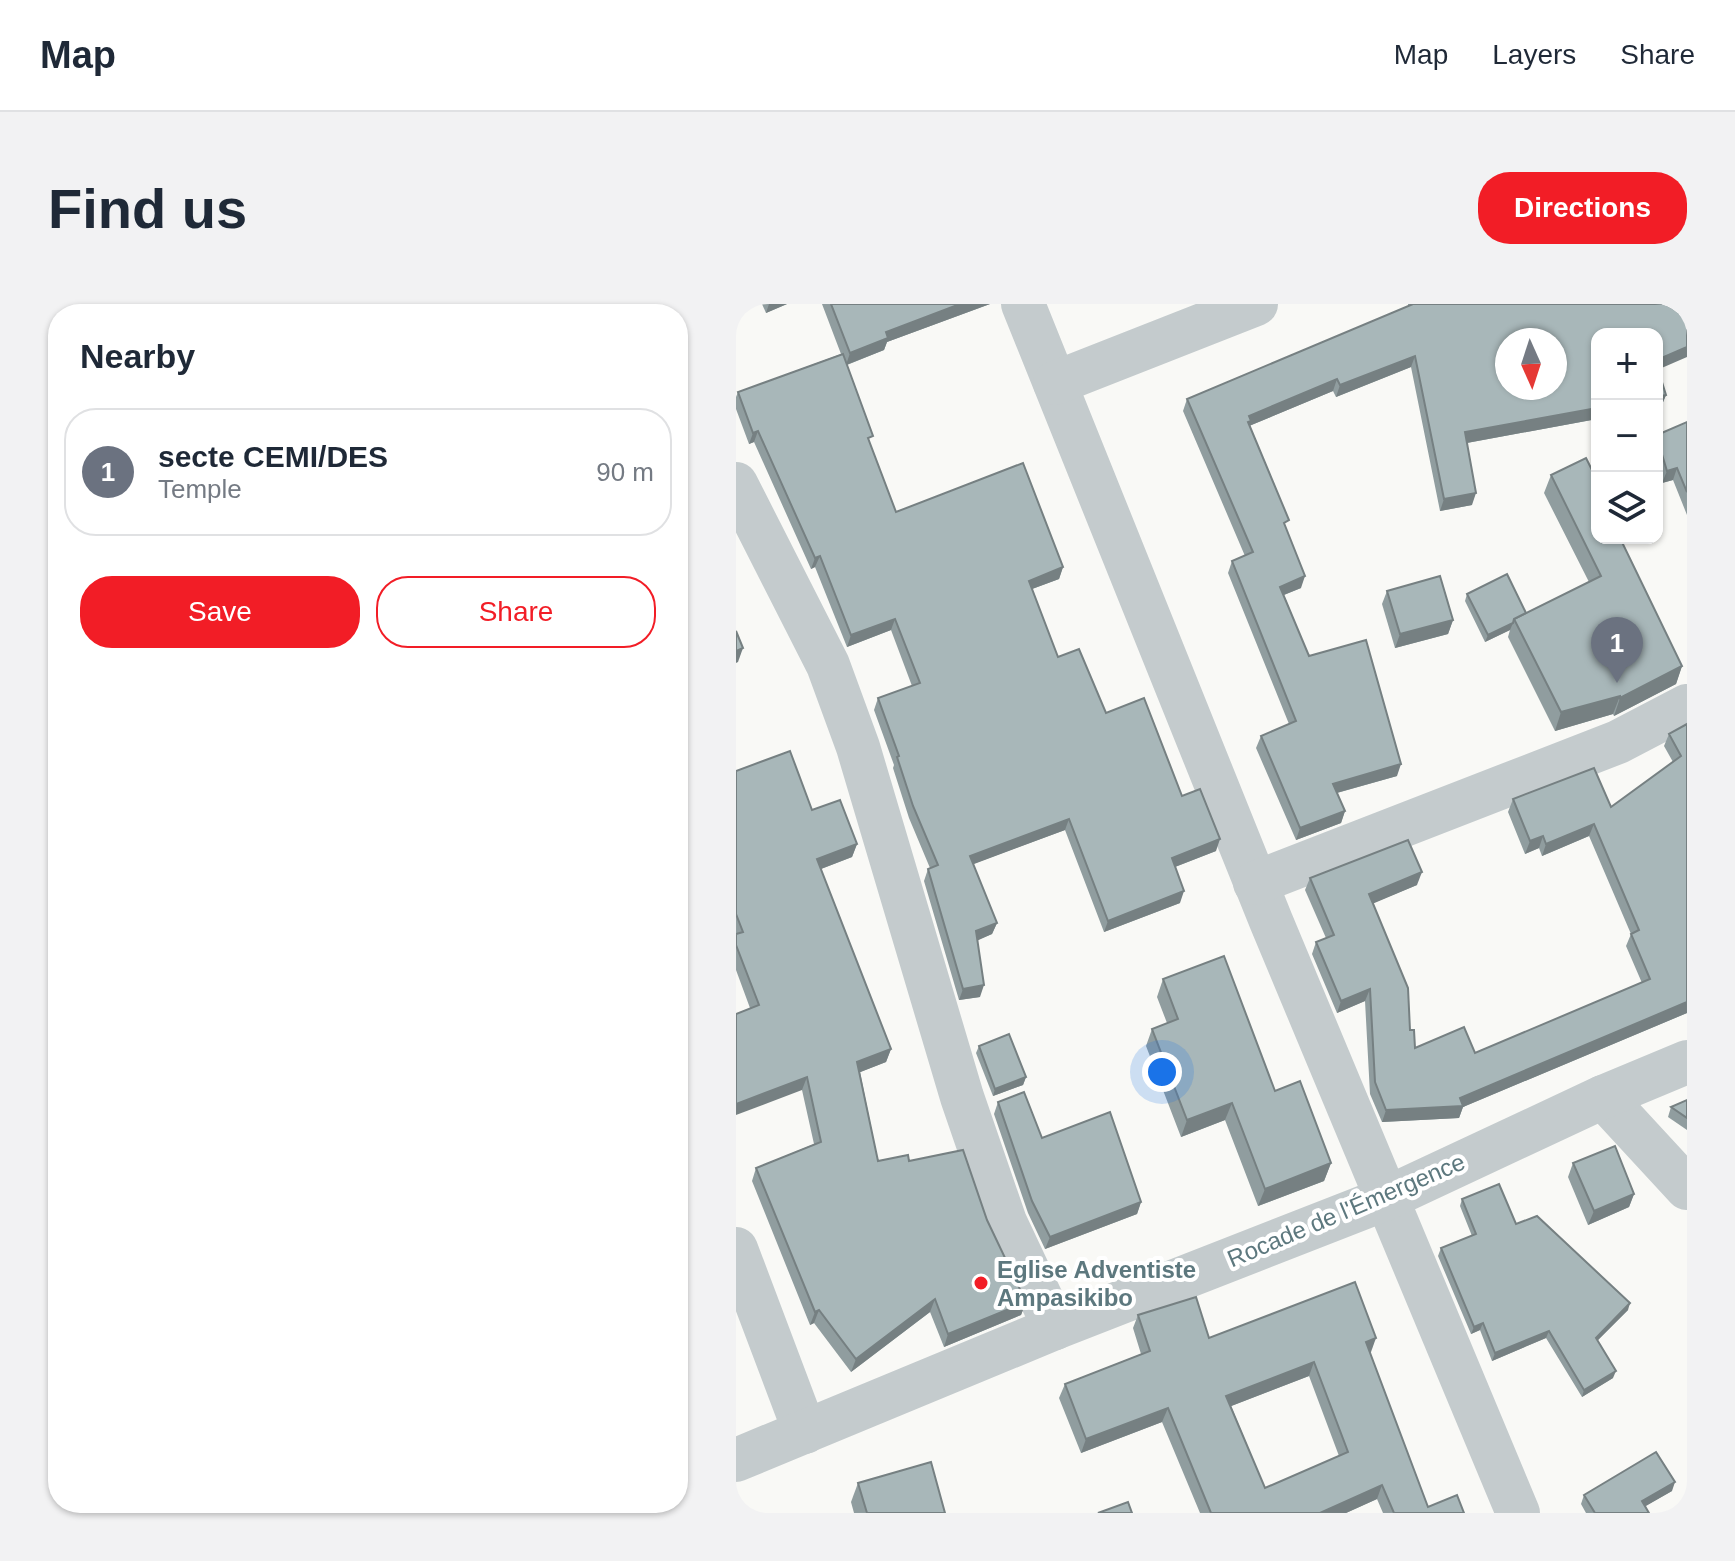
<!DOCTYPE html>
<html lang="en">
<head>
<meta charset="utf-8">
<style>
  :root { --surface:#fff; --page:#f2f2f3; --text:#1f2937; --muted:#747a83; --line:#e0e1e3; --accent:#f21d26 }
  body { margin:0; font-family:Arial,sans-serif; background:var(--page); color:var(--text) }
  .controls { position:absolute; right:24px; top:24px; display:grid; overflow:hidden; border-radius:16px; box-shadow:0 2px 6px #0004 }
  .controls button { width:72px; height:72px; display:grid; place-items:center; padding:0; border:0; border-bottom:2px solid var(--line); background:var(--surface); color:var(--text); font:40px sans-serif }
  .compass { position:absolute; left:759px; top:24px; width:72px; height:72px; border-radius:50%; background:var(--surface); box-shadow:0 2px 6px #0004; rotate:177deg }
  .you { position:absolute; left:426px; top:768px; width:28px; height:28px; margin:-20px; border:6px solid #fff; border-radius:50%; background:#1a73e8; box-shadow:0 0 0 12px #1a73e833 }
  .badge { display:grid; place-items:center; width:52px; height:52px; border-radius:50%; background:var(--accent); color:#fff; font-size:26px; font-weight:700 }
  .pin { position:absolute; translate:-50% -66px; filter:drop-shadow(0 2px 4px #0008) }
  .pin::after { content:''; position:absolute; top:42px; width:28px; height:24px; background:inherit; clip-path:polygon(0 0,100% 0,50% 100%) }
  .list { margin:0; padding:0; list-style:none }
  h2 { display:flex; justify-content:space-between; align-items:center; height:104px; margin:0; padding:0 32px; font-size:34px }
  h2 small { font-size:26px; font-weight:400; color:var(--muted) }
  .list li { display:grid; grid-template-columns:52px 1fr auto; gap:24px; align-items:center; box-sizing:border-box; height:128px; margin:0 16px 16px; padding:0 16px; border:2px solid var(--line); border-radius:32px }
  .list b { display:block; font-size:30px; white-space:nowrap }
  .list p { margin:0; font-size:26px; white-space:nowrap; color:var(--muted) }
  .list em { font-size:26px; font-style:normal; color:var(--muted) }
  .actions { display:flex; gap:16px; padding:24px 32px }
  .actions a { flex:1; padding:18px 0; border:2px solid var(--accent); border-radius:32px; text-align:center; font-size:28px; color:var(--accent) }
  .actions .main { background:var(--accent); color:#fff }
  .icon { flex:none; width:44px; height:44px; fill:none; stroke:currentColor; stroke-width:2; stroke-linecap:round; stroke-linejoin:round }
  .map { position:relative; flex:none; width:951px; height:1209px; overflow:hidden; border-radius:32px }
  header { display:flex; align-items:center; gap:48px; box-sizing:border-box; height:112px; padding:0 40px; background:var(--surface); border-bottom:2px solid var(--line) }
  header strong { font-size:38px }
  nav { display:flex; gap:44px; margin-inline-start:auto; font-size:28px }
  .intro { display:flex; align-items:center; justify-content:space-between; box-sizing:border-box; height:192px; padding:0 48px }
  h1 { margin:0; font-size:56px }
  .button { padding:20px 36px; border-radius:32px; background:var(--accent); color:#fff; font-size:28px; font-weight:700 }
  main { display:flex; gap:48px; padding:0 48px }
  aside { flex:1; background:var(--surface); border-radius:32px; box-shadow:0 2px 6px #0004 }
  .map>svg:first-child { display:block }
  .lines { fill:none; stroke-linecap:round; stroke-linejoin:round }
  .minor { stroke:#c4cbcd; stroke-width:44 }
  .wall { fill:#909d9f; fill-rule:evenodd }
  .shaded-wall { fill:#768082 }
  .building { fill:#a8b7b9; stroke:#768082; stroke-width:2; fill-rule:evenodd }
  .poi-dot { fill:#f21d26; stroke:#fff; stroke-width:3 }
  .labels { text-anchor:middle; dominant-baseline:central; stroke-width:8; stroke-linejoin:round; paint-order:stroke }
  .street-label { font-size:24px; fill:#5d787e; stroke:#fff }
  .poi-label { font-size:24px; font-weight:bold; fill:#5d787e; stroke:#fff; text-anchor:start }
</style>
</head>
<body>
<header>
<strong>Map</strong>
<nav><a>Map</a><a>Layers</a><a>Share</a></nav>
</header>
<div class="intro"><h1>Find us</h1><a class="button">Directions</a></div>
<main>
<aside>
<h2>Nearby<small></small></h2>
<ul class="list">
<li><span class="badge" style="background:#6b7280">1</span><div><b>secte CEMI/DES</b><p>Temple</p></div><em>90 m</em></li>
</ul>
<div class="actions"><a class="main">Save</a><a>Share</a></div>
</aside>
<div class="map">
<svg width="951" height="1209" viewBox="0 0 951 1209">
  <rect width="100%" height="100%" fill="#f9f9f6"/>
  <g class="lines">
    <g class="minor">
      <path d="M 287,0 L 535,617 L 782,1209"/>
      <path d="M 319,79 L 520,0"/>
      <path d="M 0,180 L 92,361 L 122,443 L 226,793 L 269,918 L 319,1024"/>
      <path d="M 519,579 L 882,438 L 951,402"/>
      <path d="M 867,793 L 951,884"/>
      <path d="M 0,945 L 69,1128"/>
      <path d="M 0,1156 L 319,1024 L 649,895 L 867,793 L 951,758"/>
    </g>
  </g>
  <g class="wall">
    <path d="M 26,0 L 51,0 L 30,9 Z"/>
    <path d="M 86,0 L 254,0 L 151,38 L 148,46 L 111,61 L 134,139 L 160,208 L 327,263 L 323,275 L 296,285 L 322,353 L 370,409 L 446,492 L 480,547 L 439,563 L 444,599 L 368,628 L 329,526 L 237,560 L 261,619 L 256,630 L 241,636 L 244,693 L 223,696 L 188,577 L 192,565 L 194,564 L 173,514 L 157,464 L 158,461 L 138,406 L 142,394 L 176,382 L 155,326 L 111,343 L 79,263 L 75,265 L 18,138 L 13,140 L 0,105 L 0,93 L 2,88 L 105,50 Z"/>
    <path d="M 672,0 L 951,0 L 922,65 L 930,91 L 925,103 L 921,104 L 921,30 L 861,30 L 861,115 L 731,139 L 736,201 L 704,207 L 675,63 L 600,93 L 597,87 L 513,122 L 550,225 L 565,284 L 548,291 L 573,352 L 661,472 L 601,489 L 609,507 L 605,519 L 560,536 L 520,444 L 525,432 L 553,420 L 492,269 L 496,257 L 509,252 L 447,107 L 451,95 L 672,2 Z"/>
    <path d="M 951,118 L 951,211 L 937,176 L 926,179 L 921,162 L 921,131 Z"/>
    <path d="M 815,171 L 861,234 L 946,362 L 940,380 L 878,412 L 877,410 L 819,427 L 772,333 L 774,326 L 749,338 L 729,297 L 731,290 L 790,309 L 853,278 L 808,189 Z"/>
    <path d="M 651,287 L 717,316 L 712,330 L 659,344 L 646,300 Z"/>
    <path d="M 951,420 L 951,709 L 727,803 L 723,814 L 646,818 L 634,790 L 629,697 L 601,709 L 576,650 L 580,638 L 590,634 L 569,586 L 574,574 L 681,581 L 637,599 L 679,744 L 739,749 L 906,679 L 890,642 L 895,630 L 853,532 L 806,552 L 803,544 L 789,550 L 772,508 L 777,495 L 875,503 L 937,458 L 928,442 L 933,430 Z"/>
    <path d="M 0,467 L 76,506 L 121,540 L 116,553 L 85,565 L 155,745 L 150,758 L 124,768 L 142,857 L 173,857 L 251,916 L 290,998 L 285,1011 L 208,1043 L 194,1008 L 115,1068 L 78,1019 L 74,1021 L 16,877 L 20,864 L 78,840 L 66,786 L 14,704 L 0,666 Z"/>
    <path d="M 427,675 L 539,787 L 595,859 L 588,877 L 522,902 L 489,816 L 445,833 L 410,742 L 416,725 L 431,719 L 421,693 Z"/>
    <path d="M 243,742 L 290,773 L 287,781 L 257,792 L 240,749 Z"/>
    <path d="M 951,796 L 951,826 L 932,813 L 935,803 Z"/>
    <path d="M 262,798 L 306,834 L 405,898 L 401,910 L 309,945 L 292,909 L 258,810 Z"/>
    <path d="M 837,859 L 898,890 L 893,903 L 852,921 L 832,873 Z"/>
    <path d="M 726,895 L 780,920 L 892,1006 L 861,1037 L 877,1074 L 846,1093 L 810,1034 L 756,1057 L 744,1026 L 735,1030 L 702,952 L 705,944 L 736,932 L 724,902 Z"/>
    <path d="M 402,1011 L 473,1034 L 635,1048 L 634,1049 L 692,1203 L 728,1209 L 647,1209 L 641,1195 L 610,1209 L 464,1209 L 426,1118 L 345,1149 L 323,1094 L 329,1080 L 405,1050 L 397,1024 ZM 573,1072 L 603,1152 L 529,1184 L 495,1102 Z"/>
    <path d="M 122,1179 L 209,1209 L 118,1209 L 115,1198 Z"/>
    <path d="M 936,1187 L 909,1202 L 913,1209 L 850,1209 L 845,1200 L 848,1191 Z"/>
  </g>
  <g class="shaded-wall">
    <path d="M 33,0 L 51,0 L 30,9 Z"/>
    <path d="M 224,0 L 254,0 L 151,38 L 148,46 L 110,61 L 114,49 L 150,28 Z"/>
    <path d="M 951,43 L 951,53 L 921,66 L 921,56 Z"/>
    <path d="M 679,52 L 675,63 L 600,93 L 604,81 Z"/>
    <path d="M 601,75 L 597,87 L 513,122 L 511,129 L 513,112 Z"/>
    <path d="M 930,91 L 925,103 L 921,104 L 921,93 Z"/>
    <path d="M 861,104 L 861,115 L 725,140 L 729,128 Z"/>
    <path d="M 22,127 L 18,138 L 13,140 L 17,129 Z"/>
    <path d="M 941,164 L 937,176 L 926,179 L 931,167 Z"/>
    <path d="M 740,189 L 736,201 L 704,207 L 708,195 Z"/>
    <path d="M 84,252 L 79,263 L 75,265 L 79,254 Z"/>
    <path d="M 327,263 L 323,275 L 288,288 L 293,277 Z"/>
    <path d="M 569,272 L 565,284 L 540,294 L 544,283 Z"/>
    <path d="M 159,315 L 155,326 L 111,343 L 115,331 Z"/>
    <path d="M 717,316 L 712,330 L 659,344 L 664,330 Z"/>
    <path d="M 777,319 L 774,326 L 749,338 L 752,331 Z"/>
    <path d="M 7,344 L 2,358 L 0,359 L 0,347 Z"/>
    <path d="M 946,362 L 940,380 L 878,412 L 884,394 Z"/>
    <path d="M 884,392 L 877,410 L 819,427 L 825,408 Z"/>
    <path d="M 665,460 L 661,472 L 593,491 L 597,480 Z"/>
    <path d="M 609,507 L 605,519 L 560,536 L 564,524 Z"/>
    <path d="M 333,515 L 329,526 L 230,563 L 234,552 Z"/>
    <path d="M 858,520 L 853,532 L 806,552 L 810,540 Z"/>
    <path d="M 807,532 L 803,544 L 789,550 L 794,537 Z"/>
    <path d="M 484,535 L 480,547 L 431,566 L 436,554 Z"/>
    <path d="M 121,540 L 116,553 L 77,568 L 81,555 Z"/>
    <path d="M 686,568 L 681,581 L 629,603 L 633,590 Z"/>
    <path d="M 448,587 L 444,599 L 368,628 L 372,617 Z"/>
    <path d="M 261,619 L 256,630 L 236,639 L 240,627 Z"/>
    <path d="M 248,681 L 244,693 L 223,696 L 227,685 Z"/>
    <path d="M 634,685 L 629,697 L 601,709 L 605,697 Z"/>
    <path d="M 951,698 L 951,709 L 727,803 L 723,814 L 646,818 L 650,806 L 724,794 Z"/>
    <path d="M 155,745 L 150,758 L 117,771 L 121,758 Z"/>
    <path d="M 71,773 L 66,786 L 0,811 L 0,800 Z"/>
    <path d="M 290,773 L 287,781 L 257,792 L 259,785 Z"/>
    <path d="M 496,799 L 489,816 L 445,833 L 451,816 Z"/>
    <path d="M 595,859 L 588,877 L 522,902 L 529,885 Z"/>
    <path d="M 898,890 L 893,903 L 852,921 L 858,907 Z"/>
    <path d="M 405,898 L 401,910 L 309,945 L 314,933 Z"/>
    <path d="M 199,995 L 194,1008 L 115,1068 L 120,1055 Z"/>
    <path d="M 290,998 L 285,1011 L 208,1043 L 212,1030 Z"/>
    <path d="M 894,999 L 892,1006 L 857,1041 L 860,1034 Z"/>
    <path d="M 83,1006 L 78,1019 L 74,1021 L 79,1008 Z"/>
    <path d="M 747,1019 L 744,1026 L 735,1030 L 738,1023 Z"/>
    <path d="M 813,1027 L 810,1034 L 756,1057 L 759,1049 Z"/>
    <path d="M 640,1034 L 635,1048 L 625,1052 L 630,1038 Z"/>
    <path d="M 578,1058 L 573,1072 L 485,1106 L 490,1092 Z"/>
    <path d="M 880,1067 L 877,1074 L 846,1093 L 848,1086 Z"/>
    <path d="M 432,1104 L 426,1118 L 345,1149 L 350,1135 Z"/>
    <path d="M 939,1178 L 936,1187 L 903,1206 L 906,1197 Z"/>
    <path d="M 646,1181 L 641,1195 L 610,1209 L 584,1209 Z"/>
  </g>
  <g class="building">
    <path d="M 95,0 L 224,0 L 150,28 L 152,34 L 114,49 Z"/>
    <path d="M 677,0 L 951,0 L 951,43 L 921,56 L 921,30 L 861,30 L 861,104 L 729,128 L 740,189 L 708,195 L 679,52 L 604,81 L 601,75 L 513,112 L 515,117 L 512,118 L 553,216 L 548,219 L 569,272 L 544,283 L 573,352 L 630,336 L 665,460 L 597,480 L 609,507 L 564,524 L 525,432 L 560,417 L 496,257 L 517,248 L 451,95 ZM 771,36 L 819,36 L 819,84 L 771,84 Z"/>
    <path d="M 107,50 L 137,132 L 132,134 L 160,208 L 287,159 L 327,263 L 293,277 L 322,353 L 343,345 L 370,409 L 408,394 L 446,492 L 464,485 L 484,535 L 436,554 L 448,587 L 372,617 L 333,515 L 234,552 L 261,619 L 240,627 L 248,681 L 227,685 L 192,565 L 202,561 L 177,502 L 161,453 L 163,452 L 142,394 L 184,379 L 159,315 L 115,331 L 84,252 L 79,254 L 22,127 L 17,129 L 2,88 Z"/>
    <path d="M 921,62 L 930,91 L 921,93 Z"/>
    <path d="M 951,118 L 951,188 L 941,164 L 931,167 L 921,134 L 921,131 Z"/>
    <path d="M 850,154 L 861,176 L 861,234 L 884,234 L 946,362 L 884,394 L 884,392 L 825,408 L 778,315 L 865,272 L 815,171 Z"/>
    <path d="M 771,270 L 790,309 L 778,315 L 777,319 L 752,331 L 731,290 Z"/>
    <path d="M 704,272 L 717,316 L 664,330 L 651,287 Z"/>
    <path d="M 0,327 L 7,344 L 0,347 Z"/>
    <path d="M 951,420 L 951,698 L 724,794 L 727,802 L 650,806 L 639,778 L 634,685 L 605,697 L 580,638 L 598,631 L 574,574 L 672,536 L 686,568 L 633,590 L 672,684 L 674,726 L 678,726 L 679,744 L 728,723 L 739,749 L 914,675 L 895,630 L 903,626 L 858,520 L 810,540 L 807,532 L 794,537 L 777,495 L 858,464 L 875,503 L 945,452 L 933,430 Z"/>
    <path d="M 54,447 L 76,506 L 104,496 L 121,540 L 81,555 L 155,745 L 121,758 L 142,857 L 172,851 L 173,857 L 227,846 L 251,916 L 290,998 L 212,1030 L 199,995 L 120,1055 L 83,1006 L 79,1008 L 20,864 L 85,838 L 71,773 L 0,800 L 0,710 L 23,701 L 0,641 L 0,630 L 7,628 L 0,610 L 0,467 Z"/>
    <path d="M 488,652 L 539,787 L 564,777 L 595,859 L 529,885 L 496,799 L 451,816 L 416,725 L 442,715 L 427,675 Z"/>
    <path d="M 273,730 L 290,773 L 259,785 L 243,742 Z"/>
    <path d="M 288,788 L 306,834 L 374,808 L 405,898 L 314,933 L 296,897 L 262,798 Z"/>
    <path d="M 951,796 L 951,814 L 935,803 Z"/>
    <path d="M 879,842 L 898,890 L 858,907 L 837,859 Z"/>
    <path d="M 763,880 L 780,920 L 801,912 L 894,999 L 860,1034 L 880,1067 L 848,1086 L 813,1027 L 759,1049 L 747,1019 L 738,1023 L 705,944 L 740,930 L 726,895 Z"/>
    <path d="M 619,978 L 640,1034 L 630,1038 L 692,1203 L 721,1191 L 728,1209 L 658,1209 L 646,1181 L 584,1209 L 475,1209 L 432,1104 L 350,1135 L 329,1080 L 414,1047 L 402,1011 L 460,993 L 473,1034 ZM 578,1058 L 612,1148 L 529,1184 L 490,1092 Z"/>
    <path d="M 920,1148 L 939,1178 L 906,1197 L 913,1209 L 859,1209 L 848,1191 Z"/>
    <path d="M 195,1158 L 209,1209 L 131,1209 L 122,1179 Z"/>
    <path d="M 392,1198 L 396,1209 L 362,1209 Z"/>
  </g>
  <circle class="poi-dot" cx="245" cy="979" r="8"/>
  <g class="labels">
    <g class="street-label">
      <text transform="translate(610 906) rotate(-23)">Rocade de l'Émergence</text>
    </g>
    <g class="poi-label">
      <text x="261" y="965">Eglise Adventiste<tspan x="261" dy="28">Ampasikibo</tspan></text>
    </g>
  </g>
</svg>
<div class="controls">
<button>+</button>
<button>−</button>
<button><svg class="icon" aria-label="layers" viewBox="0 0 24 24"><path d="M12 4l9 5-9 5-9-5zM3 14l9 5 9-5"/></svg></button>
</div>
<svg class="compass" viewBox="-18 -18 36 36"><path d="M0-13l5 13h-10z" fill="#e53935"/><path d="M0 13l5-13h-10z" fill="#747a83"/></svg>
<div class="you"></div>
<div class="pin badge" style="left:881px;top:379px;background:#6b7280">1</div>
</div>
</main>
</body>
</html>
